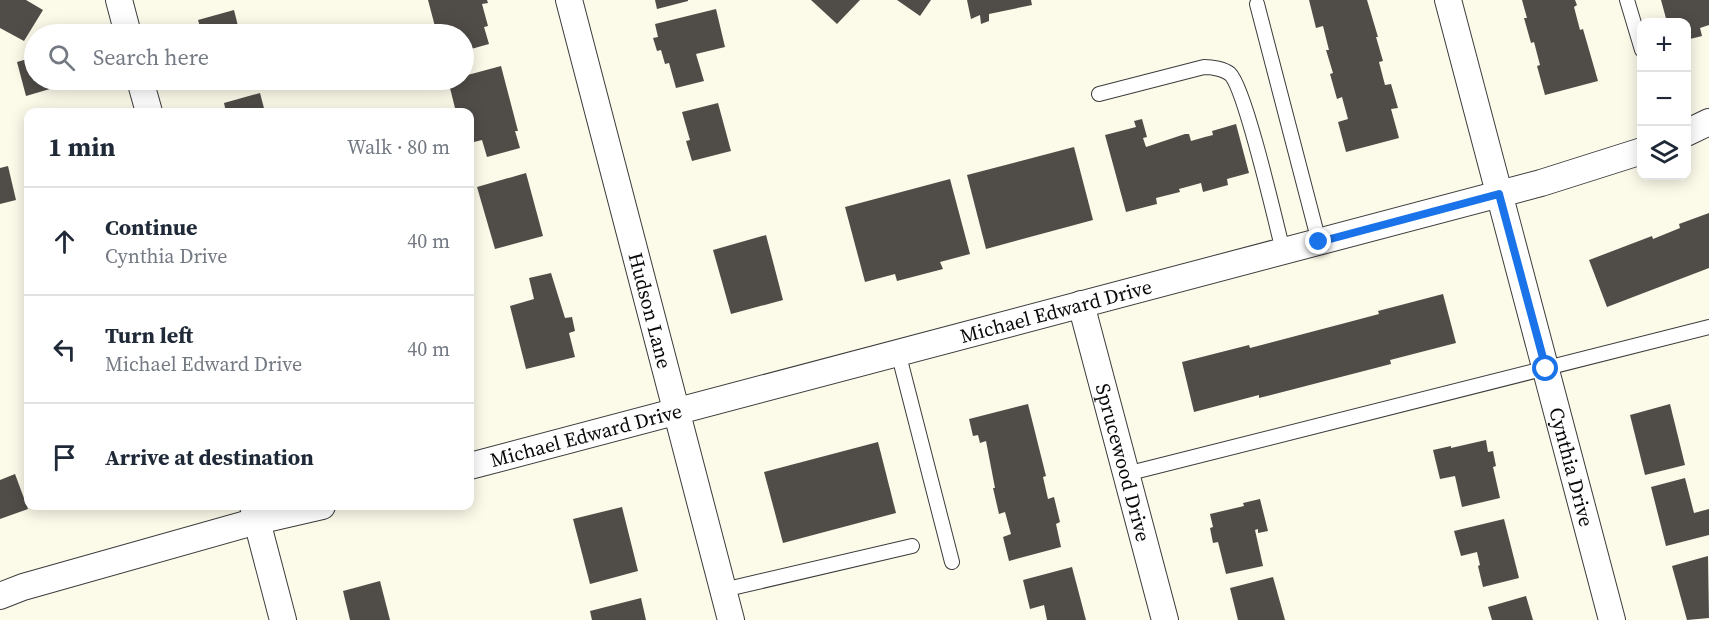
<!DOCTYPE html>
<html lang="en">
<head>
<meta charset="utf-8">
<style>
  :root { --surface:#fff; --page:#f2f2f3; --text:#1f2937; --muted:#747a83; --line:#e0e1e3 }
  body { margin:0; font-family:"Source Serif 4",serif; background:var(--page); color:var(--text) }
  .controls { position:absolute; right:18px; top:18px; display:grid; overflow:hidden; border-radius:12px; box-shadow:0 3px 15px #0003 }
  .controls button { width:54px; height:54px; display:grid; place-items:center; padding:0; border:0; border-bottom:2px solid var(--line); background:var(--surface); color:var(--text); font:30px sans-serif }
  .stop { position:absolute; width:18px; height:18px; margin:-14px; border:4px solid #1a73e8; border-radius:50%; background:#fff }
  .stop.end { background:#1a73e8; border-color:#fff; box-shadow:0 2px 6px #0008 }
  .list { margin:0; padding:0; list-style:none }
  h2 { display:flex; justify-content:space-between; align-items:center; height:78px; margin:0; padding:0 24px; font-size:26px }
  h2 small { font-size:20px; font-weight:400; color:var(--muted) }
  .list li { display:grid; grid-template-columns:39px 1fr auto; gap:18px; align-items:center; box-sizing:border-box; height:108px; padding:0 24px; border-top:2px solid var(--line) }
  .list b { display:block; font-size:22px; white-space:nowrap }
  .list p { margin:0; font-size:20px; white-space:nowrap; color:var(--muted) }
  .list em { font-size:20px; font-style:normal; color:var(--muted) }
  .icon { flex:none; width:33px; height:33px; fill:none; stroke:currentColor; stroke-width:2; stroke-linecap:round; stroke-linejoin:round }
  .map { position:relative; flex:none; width:1709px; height:620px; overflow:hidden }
  .search { position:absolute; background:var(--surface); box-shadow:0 3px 15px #0003; left:24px; top:24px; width:450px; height:66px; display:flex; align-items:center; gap:15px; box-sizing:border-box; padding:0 21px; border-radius:33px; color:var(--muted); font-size:22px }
  .panel { position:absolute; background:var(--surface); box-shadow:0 3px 15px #0003; left:24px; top:108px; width:450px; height:402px; border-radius:12px }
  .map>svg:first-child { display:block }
  .building { fill:#504c48 }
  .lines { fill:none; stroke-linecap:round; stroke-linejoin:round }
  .lane-casing { stroke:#3c3c3c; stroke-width:16 }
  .street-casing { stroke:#3c3c3c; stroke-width:28 }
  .lane { stroke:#fff; stroke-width:14 }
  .street { stroke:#fff; stroke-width:26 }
  .route { stroke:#1a73e8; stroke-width:8 }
  .labels { text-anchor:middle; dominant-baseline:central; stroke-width:6; stroke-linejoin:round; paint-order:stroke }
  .street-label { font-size:20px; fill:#090909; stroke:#fff }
</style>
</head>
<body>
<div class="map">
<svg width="1709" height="620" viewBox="0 0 1709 620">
  <rect width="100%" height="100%" fill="#fcfae9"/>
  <g class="building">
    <path d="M 0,0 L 26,0 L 43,10 L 24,41 L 0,28 Z"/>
    <path d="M 428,0 L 487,0 L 488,3 L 482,4 L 488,26 L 484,27 L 489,44 L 464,51 L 464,34 L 437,34 Z"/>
    <path d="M 655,0 L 688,0 L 688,1 L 657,9 Z"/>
    <path d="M 811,0 L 860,0 L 837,24 Z"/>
    <path d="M 897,0 L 931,0 L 920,16 Z"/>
    <path d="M 967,0 L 1031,0 L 1032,5 L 989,14 L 989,21 L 981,24 L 980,15 L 971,19 Z"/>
    <path d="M 1309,0 L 1367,0 L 1378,37 L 1376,37 L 1383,61 L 1379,62 L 1385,85 L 1391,84 L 1398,108 L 1391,109 L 1399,138 L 1346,152 L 1338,122 L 1348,119 L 1342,97 L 1337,99 L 1330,74 L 1333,73 L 1326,50 L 1329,50 L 1323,26 L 1316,28 Z"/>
    <path d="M 1522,0 L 1575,0 L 1577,5 L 1574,7 L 1580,30 L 1583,29 L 1598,81 L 1545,95 L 1537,66 L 1540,65 L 1534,42 L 1531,43 L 1524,18 L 1527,18 Z"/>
    <path d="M 1661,0 L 1709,0 L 1709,25 L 1700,28 L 1702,36 L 1686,40 L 1686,22 L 1667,22 Z"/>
    <path d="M 716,9 L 725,47 L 696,54 L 704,81 L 676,88 L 669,63 L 665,64 L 661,50 L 657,51 L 653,38 L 658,37 L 655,24 Z"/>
    <path d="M 234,10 L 240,34 L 202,34 L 198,20 Z"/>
    <path d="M 34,57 L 34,80 L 58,80 L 60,86 L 26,96 L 17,62 Z"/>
    <path d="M 501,66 L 518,131 L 515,131 L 520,148 L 487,157 L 482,140 L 470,143 L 470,112 L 456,112 L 448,80 L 464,80 L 464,76 Z"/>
    <path d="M 260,93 L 265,112 L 226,112 L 224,103 Z"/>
    <path d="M 718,103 L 731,151 L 692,161 L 686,141 L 690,140 L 682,112 Z"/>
    <path d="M 1142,119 L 1147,137 L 1143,138 L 1146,147 L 1185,134 L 1189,134 L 1191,141 L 1205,137 L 1213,135 L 1212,131 L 1236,124 L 1249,173 L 1227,179 L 1228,185 L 1203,192 L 1201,183 L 1179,189 L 1180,192 L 1156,198 L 1157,204 L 1126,212 L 1105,135 L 1136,127 L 1134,121 Z"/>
    <path d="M 1074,147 L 1093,220 L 986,249 L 967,175 Z"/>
    <path d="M 8,166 L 16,200 L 0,204 L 0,168 Z"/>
    <path d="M 526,173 L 543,236 L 495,249 L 477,187 Z"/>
    <path d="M 950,179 L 970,254 L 940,262 L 943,269 L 897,281 L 895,274 L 865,282 L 845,207 Z"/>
    <path d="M 1709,213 L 1709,268 L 1607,307 L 1589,260 L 1652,236 L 1653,239 L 1680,228 L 1679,224 Z"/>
    <path d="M 766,235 L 783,300 L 731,314 L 713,250 Z"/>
    <path d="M 551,273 L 565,318 L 572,317 L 575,331 L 569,333 L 575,357 L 526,369 L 510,306 L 534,299 L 529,278 Z"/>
    <path d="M 1443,294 L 1456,343 L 1390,360 L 1391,364 L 1259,398 L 1259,395 L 1194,412 L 1182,362 L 1249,345 L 1250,348 L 1349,322 L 1379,314 L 1378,311 Z"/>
    <path d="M 1028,404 L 1046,476 L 1043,477 L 1048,499 L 1054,497 L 1060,522 L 1056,524 L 1061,547 L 1009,561 L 1003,537 L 1011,534 L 1005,512 L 999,514 L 993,488 L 995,488 L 986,441 L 980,443 L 978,435 L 973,436 L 969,419 Z"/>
    <path d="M 1670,404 L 1685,465 L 1645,475 L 1630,415 Z"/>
    <path d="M 1486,440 L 1488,452 L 1493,451 L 1496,466 L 1493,467 L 1500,498 L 1462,507 L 1455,476 L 1440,479 L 1433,450 L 1451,446 L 1451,448 Z"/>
    <path d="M 878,442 L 896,513 L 783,543 L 764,472 Z"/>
    <path d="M 15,474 L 28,509 L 0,519 L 0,480 Z"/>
    <path d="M 1685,478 L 1694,513 L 1709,509 L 1709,535 L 1666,546 L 1651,487 Z"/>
    <path d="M 1260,499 L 1268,531 L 1258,533 L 1258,529 L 1255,530 L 1263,566 L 1226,574 L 1218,542 L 1213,543 L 1210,528 L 1213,527 L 1210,514 L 1244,506 L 1243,503 Z"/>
    <path d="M 622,507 L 638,571 L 590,584 L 573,519 Z"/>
    <path d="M 1504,519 L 1519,578 L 1483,587 L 1478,566 L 1480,565 L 1477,552 L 1461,556 L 1454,531 Z"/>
    <path d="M 1708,556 L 1709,618 L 1687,620 L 1672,566 Z"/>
    <path d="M 1072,567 L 1086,620 L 1047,620 L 1044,605 L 1030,609 L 1023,580 Z"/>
    <path d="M 1273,577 L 1285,620 L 1238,620 L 1230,588 Z"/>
    <path d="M 380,581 L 390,620 L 350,620 L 343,591 Z"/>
    <path d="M 1526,596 L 1533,620 L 1492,620 L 1488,607 Z"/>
    <path d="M 641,598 L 646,620 L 592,620 L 590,611 Z"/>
  </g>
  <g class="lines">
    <g class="lane-casing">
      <g id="lane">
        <path d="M 1627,0 L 1642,50"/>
        <path d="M 1257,4 L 1319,242"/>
        <path d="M 1099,94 L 1204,67 C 1212,67 1224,69 1230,74 C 1245,88 1276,223 1283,251"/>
        <path d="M 898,352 L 952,562"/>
        <path d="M 1126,474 L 1709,327"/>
        <path d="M 723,590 L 912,546"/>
      </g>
    </g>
    <g class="street-casing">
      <g id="street">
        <path d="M 119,0 L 128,34"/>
        <path id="s1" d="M 569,0 L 731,620"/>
        <path id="s2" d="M 1448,0 L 1612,620"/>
        <path d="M 140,80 L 149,112"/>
        <path d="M 1686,133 L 1709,122"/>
        <path id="s3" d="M 1081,304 L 1165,620"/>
        <path id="s4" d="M 470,466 L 1541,183 L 1642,151"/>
        <path d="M 253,506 L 283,620"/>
        <path d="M 0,596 L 23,587 L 257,521 L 322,506"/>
      </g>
    </g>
    <use href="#lane" class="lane"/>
    <use href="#street" class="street"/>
  </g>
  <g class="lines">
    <path class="route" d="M 1319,242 L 1499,194 L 1546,369"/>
  </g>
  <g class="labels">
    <g class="street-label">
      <text stroke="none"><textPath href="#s1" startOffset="321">Hudson Lane</textPath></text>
      <text stroke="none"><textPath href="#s4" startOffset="606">Michael Edward Drive</textPath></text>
      <text stroke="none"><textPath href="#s4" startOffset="120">Michael Edward Drive</textPath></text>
      <text stroke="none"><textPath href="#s3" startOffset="164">Sprucewood Drive</textPath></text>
      <text stroke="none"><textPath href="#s2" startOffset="483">Cynthia Drive</textPath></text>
    </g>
  </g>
</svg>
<div class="controls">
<button>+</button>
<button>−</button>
<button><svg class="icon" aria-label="layers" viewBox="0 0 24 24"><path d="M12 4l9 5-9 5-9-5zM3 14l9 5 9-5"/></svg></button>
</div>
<div class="stop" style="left:1546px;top:369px"></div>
<div class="stop end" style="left:1319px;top:242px"></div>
<div class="search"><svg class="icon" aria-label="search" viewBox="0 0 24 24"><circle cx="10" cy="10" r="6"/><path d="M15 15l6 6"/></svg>Search here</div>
<section class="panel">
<h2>1 min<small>Walk · 80 m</small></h2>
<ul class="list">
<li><svg class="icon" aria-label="ahead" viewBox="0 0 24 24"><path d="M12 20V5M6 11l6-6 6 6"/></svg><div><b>Continue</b><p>Cynthia Drive</p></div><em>40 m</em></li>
<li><svg class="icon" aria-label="left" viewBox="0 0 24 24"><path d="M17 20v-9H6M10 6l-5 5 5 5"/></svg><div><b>Turn left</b><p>Michael Edward Drive</p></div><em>40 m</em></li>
<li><svg class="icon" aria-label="arrive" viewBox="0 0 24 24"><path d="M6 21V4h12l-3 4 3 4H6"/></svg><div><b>Arrive at destination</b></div></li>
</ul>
</section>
</div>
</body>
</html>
